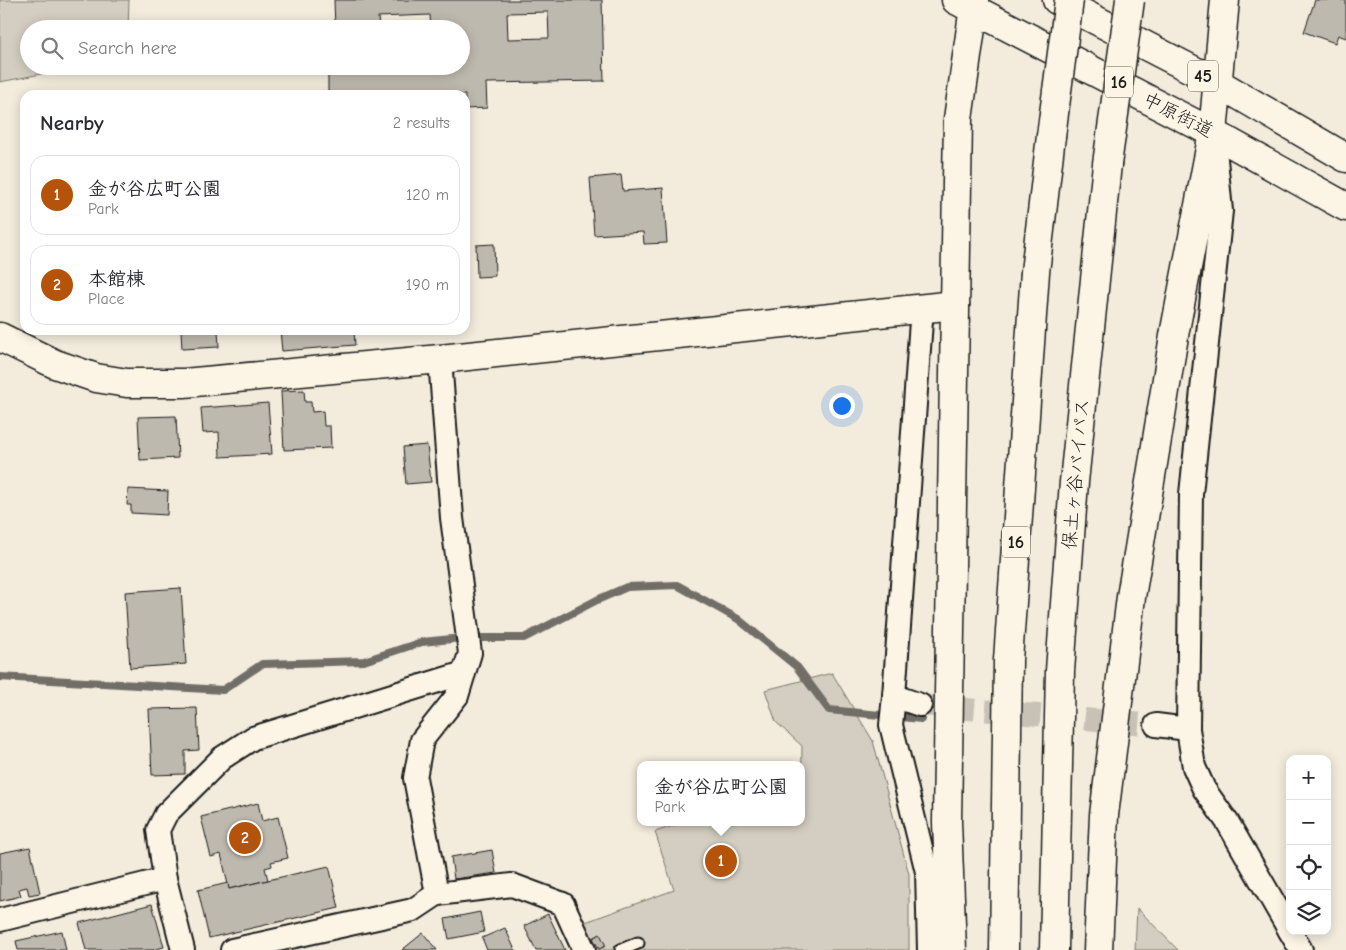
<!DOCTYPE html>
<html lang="en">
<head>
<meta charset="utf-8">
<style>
  :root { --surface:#fff; --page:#f2f2f3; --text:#2b2b33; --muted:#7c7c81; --line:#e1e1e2; --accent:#b45309 }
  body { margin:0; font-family:"Comic Neue","Klee One",sans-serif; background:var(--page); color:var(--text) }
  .controls { position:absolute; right:15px; bottom:15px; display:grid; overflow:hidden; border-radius:10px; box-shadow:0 2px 12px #0003 }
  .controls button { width:45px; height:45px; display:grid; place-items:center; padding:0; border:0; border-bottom:1px solid var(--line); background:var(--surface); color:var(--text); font:25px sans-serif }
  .you { position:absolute; left:841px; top:405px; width:18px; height:18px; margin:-12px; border:4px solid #fff; border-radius:50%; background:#1a73e8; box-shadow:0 0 0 8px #1a73e833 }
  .badge { display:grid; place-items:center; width:32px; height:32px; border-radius:50%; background:var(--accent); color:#fff; font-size:16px; font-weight:700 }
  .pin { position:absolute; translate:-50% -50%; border:2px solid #fff; box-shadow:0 1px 5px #0006 }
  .popup { position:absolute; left:637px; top:761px; width:168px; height:65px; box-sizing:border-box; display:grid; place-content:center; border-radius:10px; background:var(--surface); filter:drop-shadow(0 1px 4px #0005); font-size:16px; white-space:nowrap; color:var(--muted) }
  .popup b { font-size:19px; color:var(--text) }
  .popup::after { content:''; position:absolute; left:50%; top:100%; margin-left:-10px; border:10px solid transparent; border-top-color:var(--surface) }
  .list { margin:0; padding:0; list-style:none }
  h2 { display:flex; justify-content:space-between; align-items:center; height:65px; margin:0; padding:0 20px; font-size:21px }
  h2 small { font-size:16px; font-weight:400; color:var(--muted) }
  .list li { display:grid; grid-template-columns:32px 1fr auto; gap:15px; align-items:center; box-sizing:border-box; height:80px; margin:0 10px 10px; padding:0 10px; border:1px solid var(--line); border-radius:15px }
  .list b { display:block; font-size:19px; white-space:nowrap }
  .list p { margin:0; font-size:16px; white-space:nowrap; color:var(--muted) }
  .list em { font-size:16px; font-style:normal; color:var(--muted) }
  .icon { flex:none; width:28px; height:28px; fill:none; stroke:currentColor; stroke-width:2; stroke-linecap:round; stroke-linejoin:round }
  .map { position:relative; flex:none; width:1346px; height:950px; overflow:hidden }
  .search { position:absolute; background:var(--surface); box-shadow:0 2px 12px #0003; left:20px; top:20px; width:450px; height:55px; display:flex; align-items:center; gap:12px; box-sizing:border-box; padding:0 18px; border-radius:28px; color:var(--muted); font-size:19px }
  .panel { position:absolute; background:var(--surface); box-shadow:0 2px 12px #0003; left:20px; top:90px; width:450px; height:245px; border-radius:15px }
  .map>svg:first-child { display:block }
  .green { fill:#d3cec1; stroke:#78756e }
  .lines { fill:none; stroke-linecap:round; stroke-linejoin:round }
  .stream { stroke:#716e68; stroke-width:8 }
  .building { fill:#beb9ae; stroke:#1c1c1c; fill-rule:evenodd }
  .minor-tunnel { stroke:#c8c2b6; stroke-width:22; stroke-dasharray:22 11; stroke-linecap:butt }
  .service-casing { stroke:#1c1c1c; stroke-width:15 }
  .minor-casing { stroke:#1c1c1c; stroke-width:26 }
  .tertiary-casing { stroke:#1c1c1c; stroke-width:31 }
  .primary-casing { stroke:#1c1c1c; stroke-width:31 }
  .motorway-casing { stroke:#1c1c1c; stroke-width:31 }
  .service { stroke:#fcf5e5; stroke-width:11 }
  .minor { stroke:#fcf5e5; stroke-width:22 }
  .tertiary { stroke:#fcf5e5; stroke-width:28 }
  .primary { stroke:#fcf5e5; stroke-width:28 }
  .motorway { stroke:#fcf5e5; stroke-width:28 }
  .motorway-bridge-casing { stroke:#1c1c1c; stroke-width:31; stroke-linecap:butt }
  .motorway-bridge { stroke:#fcf5e5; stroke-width:28 }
  .labels { text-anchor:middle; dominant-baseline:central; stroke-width:5; stroke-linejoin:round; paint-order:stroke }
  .shield { fill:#fcf5e5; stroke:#5f5d58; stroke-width:1 }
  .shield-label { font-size:18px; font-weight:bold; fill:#1c1c1c }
  .street-label { font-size:19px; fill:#1c1c1c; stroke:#fcf5e5 }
</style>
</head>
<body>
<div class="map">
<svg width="1346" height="950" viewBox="0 0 1346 950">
  <rect width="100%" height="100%" fill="#f3ecdd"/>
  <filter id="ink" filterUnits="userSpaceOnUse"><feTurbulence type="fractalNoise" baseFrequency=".02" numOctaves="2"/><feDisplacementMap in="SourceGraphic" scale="10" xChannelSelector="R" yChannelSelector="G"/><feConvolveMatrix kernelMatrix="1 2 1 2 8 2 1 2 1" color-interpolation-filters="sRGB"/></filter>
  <g filter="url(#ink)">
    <g class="green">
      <path d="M 0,0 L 129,0 L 128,29 L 29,29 L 29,66 L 62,66 L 46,73 L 0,82 Z"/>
      <path d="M 832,673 L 873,741 L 909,874 L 909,950 L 592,950 L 580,924 L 674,890 L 655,832 L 685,822 L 801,822 L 802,746 L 776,722 L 765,690 Z"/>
      <path d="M 1137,908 L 1178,950 L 1135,950 Z"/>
    </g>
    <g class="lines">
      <path class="stream" d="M 0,677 L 223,690 L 262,664 L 364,661 L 422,642 L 462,638 L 524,638 L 597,600 L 627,587 L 677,585 L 738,619 L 797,667 L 829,710 L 921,719"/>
    </g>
    <g class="building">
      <path d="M 334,0 L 602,0 L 604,81 L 486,83 L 487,108 L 465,109 L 465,95 L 328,95 L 328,69 L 336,69 L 336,66 L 461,66 L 461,29 L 431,29 L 430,15 L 378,17 L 379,29 L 335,29 ZM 548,12 L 549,38 L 508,39 L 507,13 Z"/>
      <path d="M 1315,0 L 1346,0 L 1346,38 L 1338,35 L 1335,43 L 1304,32 Z"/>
      <path d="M 621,175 L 623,191 L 663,188 L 667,243 L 644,244 L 643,232 L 594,235 L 590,178 Z"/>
      <path d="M 494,244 L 495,276 L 477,277 L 476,245 Z"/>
      <path d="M 181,330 L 218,330 L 219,347 L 182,349 Z"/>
      <path d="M 280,330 L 354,330 L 355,345 L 282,351 Z"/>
      <path d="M 304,390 L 305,402 L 311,402 L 312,412 L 323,411 L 324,426 L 330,426 L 331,448 L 284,450 L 281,391 Z"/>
      <path d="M 268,403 L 272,454 L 220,457 L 219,432 L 203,433 L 201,408 Z"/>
      <path d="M 176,416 L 178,458 L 140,460 L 138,417 Z"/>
      <path d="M 427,445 L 431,482 L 406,484 L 403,447 Z"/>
      <path d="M 128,489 L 168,491 L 167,515 L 131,513 L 131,505 L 127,505 Z"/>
      <path d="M 181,588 L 186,664 L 130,668 L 125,592 Z"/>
      <path d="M 197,708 L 199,750 L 185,751 L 185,774 L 152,775 L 149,709 Z"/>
      <path d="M 258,803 L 262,821 L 278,817 L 288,858 L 271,862 L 272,866 L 265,868 L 268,880 L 229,889 L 221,854 L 211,857 L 201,817 Z"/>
      <path d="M 30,847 L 40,893 L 29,895 L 27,887 L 19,889 L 21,896 L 0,901 L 0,853 Z"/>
      <path d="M 492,850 L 496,873 L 454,879 L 451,857 Z"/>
      <path d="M 329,866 L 339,908 L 209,938 L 198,890 L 228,883 L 229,889 Z"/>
      <path d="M 152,904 L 164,947 L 152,950 L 86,950 L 79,923 Z"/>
      <path d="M 480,912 L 484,932 L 449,939 L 445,919 Z"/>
      <path d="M 548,914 L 565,950 L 536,950 L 524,926 Z"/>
      <path d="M 505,928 L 515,950 L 487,950 L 482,938 Z"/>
      <path d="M 62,931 L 66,950 L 18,950 L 16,941 Z"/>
      <path d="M 423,933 L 437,950 L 402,950 Z"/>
      <path d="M 600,934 L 606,946 L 599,949 L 593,938 Z"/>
    </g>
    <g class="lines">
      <path class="minor-tunnel" d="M 920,705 L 1156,725"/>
      <g class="service-casing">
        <path id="service" d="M 621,950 L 638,943"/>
      </g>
      <g class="minor-casing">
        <g id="minor">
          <path d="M 894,696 L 891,725 L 927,872 L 929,950"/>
          <path d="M 920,705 L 894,696 L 922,307"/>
          <path d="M 1156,725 L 1188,729 L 1191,494 L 1221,211 L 1215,149"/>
          <path d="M 1188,729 L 1194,767 L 1204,789 L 1228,823 L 1290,931"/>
          <path d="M 437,894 L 512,885 L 563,904 L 584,950"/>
          <path d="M 0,920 L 165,879"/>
          <path d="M 1290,931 L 1301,950"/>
          <path d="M 183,950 L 165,879 L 158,830 L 166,814 L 222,758 L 253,738 L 464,673"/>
          <path d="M 232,950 L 413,910 L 437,894 L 415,778 L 422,740 L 457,696 L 470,653 L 452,518 L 440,359"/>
        </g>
      </g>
      <g class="tertiary-casing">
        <path id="tertiary" d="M 0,337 L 55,364 L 96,378 L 127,383 L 184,383 L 440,359 L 955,305"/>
      </g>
      <g class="primary-casing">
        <g id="primary">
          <path d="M 956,0 L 1213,133 L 1346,207"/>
          <path d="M 1057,0 L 1218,83 L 1346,158"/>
        </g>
      </g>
      <g class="motorway-casing">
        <g id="motorway">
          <path d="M 952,950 L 947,822 L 958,119 L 975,0"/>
          <path d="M 1004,950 L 1008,660 L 1035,272 L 1051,136"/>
          <path d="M 1054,950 L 1060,671 L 1074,482 L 1107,164"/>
          <path d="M 1098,950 L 1104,815 L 1131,597 L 1175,330 L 1213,133 L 1225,0"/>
        </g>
      </g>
      <use href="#service" class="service"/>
      <use href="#minor" class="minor"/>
      <use href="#tertiary" class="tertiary"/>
      <use href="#primary" class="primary"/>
      <use href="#motorway" class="motorway"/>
      <g class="motorway-bridge-casing">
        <g id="motorway-bridge">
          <path d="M 1051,136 L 1069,0"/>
          <path d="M 1107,164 L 1130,0"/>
        </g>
      </g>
      <use href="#motorway-bridge" class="motorway-bridge"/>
    </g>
  </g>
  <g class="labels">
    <g class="shield">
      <rect x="1188" y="60.5" width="30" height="31" rx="4"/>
      <rect x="1105" y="66.5" width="28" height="31" rx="4"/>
      <rect x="1002" y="526.5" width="28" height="31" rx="4"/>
    </g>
    <g class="shield-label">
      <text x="1203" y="76">45</text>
      <text x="1119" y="82">16</text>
      <text x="1016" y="542">16</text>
    </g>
    <g class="street-label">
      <text transform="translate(1178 115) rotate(27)">中原街道</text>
      <text transform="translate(1076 474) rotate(-85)">保土ヶ谷バイパス</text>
    </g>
  </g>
</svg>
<div class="controls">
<button>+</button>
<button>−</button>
<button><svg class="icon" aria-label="locate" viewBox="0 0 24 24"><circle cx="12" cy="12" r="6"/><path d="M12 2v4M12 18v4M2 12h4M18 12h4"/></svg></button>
<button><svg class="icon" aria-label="layers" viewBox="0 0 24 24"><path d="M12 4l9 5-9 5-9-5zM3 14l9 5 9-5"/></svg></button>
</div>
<div class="you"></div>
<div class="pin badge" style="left:721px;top:861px">1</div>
<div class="popup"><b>金が谷広町公園</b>Park</div>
<div class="pin badge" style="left:245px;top:838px">2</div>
<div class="search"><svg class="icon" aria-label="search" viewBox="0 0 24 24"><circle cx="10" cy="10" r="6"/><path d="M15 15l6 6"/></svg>Search here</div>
<section class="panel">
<h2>Nearby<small>2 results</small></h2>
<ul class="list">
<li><span class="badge">1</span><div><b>金が谷広町公園</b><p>Park</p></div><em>120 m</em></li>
<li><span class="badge">2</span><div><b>本館棟</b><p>Place</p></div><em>190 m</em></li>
</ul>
</section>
</div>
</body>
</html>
